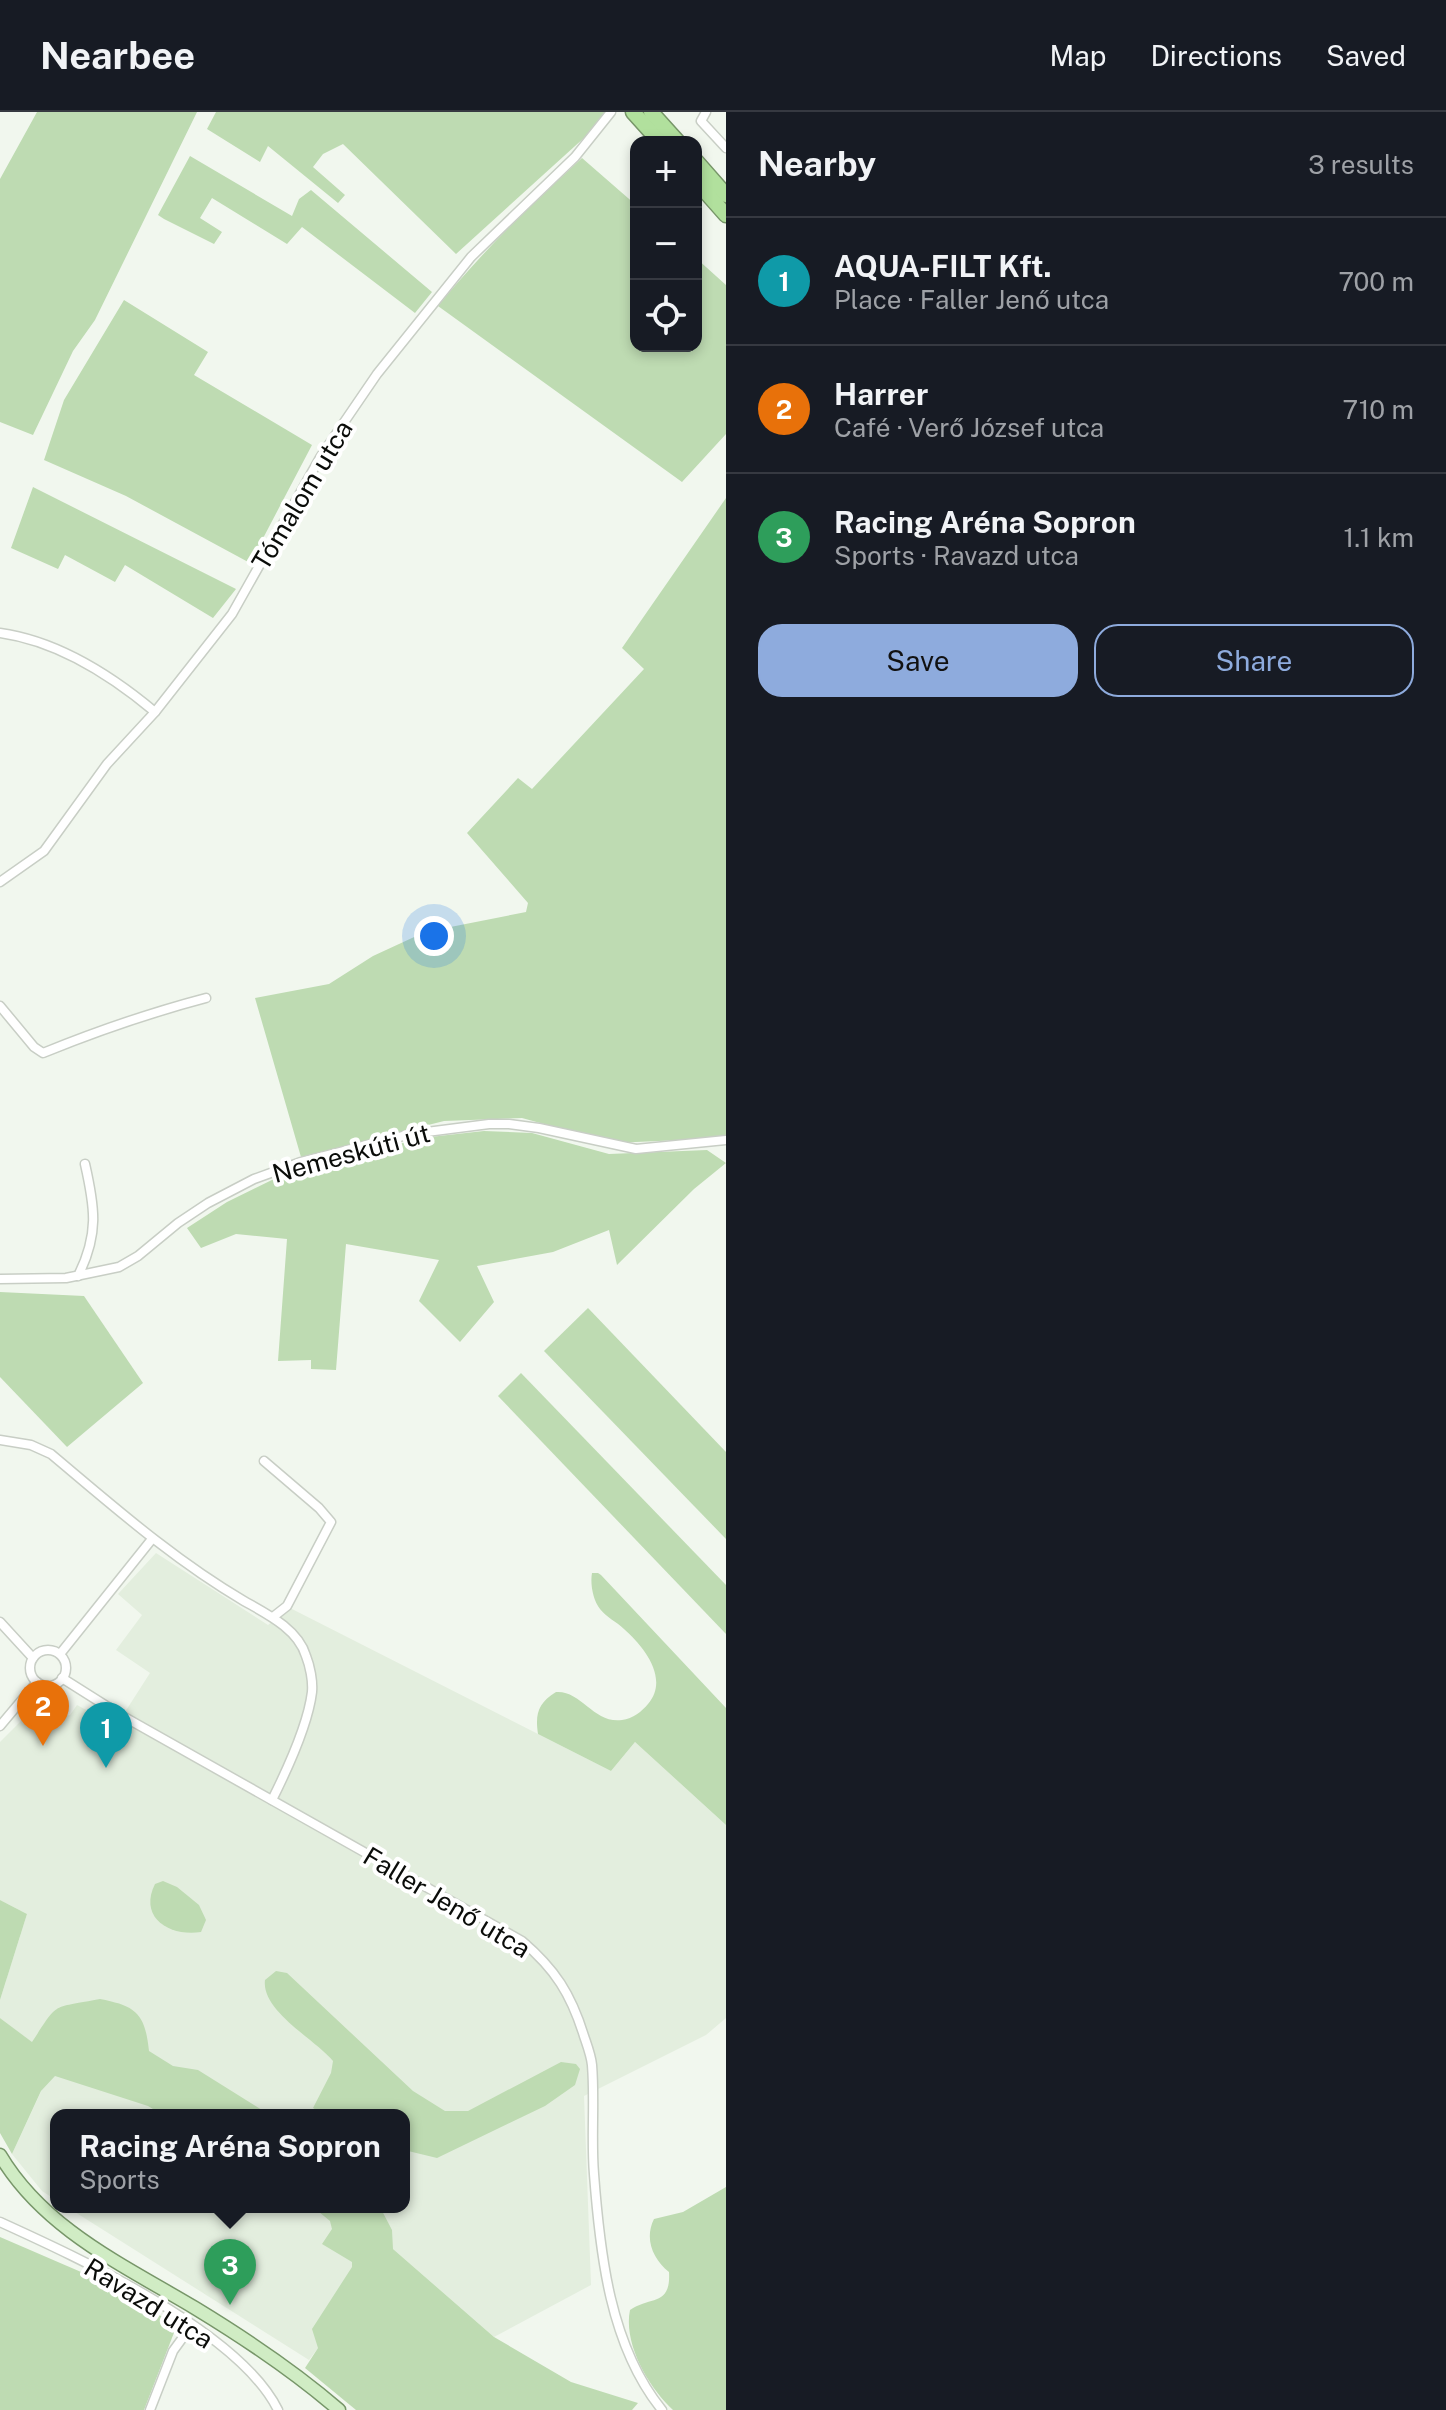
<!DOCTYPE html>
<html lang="en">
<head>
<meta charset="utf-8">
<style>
  :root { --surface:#171b24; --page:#20242c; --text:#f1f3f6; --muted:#9ea1a6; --line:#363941; --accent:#8eabdd }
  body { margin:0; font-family:"Public Sans",sans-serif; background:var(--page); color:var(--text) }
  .controls { position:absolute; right:24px; top:24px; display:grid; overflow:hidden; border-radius:16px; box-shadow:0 4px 12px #0003 }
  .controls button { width:72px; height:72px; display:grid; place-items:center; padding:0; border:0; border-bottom:2px solid var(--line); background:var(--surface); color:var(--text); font:40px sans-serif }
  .you { position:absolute; left:434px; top:824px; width:28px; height:28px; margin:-20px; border:6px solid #fff; border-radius:50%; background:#1a73e8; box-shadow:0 0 0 12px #1a73e833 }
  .badge { display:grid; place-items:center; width:52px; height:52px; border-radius:50%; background:var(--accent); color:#fff; font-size:26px; font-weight:700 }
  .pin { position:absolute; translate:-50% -66px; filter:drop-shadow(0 2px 4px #0008) }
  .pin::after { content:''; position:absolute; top:42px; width:28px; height:24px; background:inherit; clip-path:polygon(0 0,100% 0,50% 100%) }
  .popup { position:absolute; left:50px; top:1997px; width:360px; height:104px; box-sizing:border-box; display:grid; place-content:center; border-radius:16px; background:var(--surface); filter:drop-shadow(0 2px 6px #0005); font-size:26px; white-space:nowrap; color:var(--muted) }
  .popup b { font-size:30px; color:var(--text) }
  .popup::after { content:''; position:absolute; left:50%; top:100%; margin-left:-16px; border:16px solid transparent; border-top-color:var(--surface) }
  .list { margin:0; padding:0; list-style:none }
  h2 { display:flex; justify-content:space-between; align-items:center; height:104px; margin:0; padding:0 32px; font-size:34px }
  h2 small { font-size:26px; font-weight:400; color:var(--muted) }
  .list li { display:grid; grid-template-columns:52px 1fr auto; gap:24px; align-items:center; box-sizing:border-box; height:128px; padding:0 32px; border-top:2px solid var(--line) }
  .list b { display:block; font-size:30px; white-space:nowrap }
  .list p { margin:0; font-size:26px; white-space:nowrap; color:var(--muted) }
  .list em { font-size:26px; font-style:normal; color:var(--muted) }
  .actions { display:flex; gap:16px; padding:24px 32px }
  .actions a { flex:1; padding:18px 0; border:2px solid var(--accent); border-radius:24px; text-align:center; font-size:28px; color:var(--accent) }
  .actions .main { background:var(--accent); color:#111 }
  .icon { flex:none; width:44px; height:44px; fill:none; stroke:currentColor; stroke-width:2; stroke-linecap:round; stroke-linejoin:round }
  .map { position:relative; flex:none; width:726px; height:2298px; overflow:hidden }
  header { display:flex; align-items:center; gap:48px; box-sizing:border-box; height:112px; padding:0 40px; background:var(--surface); border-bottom:2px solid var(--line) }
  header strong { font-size:38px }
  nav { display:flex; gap:44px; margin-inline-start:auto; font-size:28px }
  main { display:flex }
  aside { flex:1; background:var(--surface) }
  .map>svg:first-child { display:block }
  .built { fill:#e3eede }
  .green { fill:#bedbb2 }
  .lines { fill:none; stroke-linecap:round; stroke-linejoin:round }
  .street-casing { stroke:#c8cec5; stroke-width:11 }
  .primary-casing { stroke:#779669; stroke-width:15 }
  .highway-casing { stroke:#779669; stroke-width:17 }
  .street { stroke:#fff; stroke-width:8 }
  .primary { stroke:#d0ecc4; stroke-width:12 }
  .highway { stroke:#b1e09d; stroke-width:14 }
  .labels { text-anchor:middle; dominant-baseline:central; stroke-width:8; stroke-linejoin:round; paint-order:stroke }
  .street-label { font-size:26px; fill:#0a0c09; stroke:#fff }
</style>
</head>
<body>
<header>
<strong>Nearbee</strong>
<nav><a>Map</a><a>Directions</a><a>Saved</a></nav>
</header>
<main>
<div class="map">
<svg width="726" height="2298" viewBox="0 0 726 2298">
  <rect width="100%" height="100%" fill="#f1f7ee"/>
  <path class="built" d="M 156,1441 L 268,1513 L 290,1496 L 611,1659 L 635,1630 L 726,1713 L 726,1906 L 706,1923 L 584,1984 L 591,2173 L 494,2225 L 393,2137 L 309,2248 L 67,2095 L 404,2095 L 404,2003 L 56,2003 L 56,2088 L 42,2079 L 12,2042 L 51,1958 L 38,1935 L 0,1906 L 0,1888 L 27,1802 L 0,1788 L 0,1630 L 28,1602 L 46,1606 L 70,1603 L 77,1593 L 116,1614 L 150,1561 L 116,1538 L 142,1503 L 118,1482 Z"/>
  <g class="green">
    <path d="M 37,0 L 197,0 L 95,208 L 73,239 L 33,323 L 0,310 L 0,67 Z"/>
    <path d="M 216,0 L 605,0 L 596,15 L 456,142 L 343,32 L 323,42 L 313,55 L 345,83 L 338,91 L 268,34 L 260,50 L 207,17 Z"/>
    <path d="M 190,44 L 292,104 L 299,87 L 311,78 L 432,180 L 415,201 L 302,115 L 287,132 L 212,86 L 200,106 L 222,120 L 214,132 L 164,107 L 158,103 Z"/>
    <path d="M 582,46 L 636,93 L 636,234 L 696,234 L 696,146 L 726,173 L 726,322 L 682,370 L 438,194 C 482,140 530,93 582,46 Z"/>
    <path d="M 124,188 L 208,240 L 194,263 L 312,333 L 250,451 L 126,384 L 44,348 L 64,288 Z"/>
    <path d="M 33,375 L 236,477 L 213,506 L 125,453 L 115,470 L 65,443 L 58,457 L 11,436 Z"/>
    <path d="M 726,386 L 726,1024 L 704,1027 L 613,1031 L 522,1006 L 444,1009 L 301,1045 L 255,886 L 329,872 L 373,844 L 425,820 L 526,800 L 528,791 L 467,721 L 518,666 L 532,677 L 644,557 L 622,536 Z"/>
    <path d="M 484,1019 L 532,1021 L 609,1042 L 707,1038 L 726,1051 L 694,1077 L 617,1153 L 609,1118 L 553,1140 L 477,1154 L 494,1190 L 460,1230 L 419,1189 L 439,1148 L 346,1132 L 336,1258 L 311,1257 L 311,1248 L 278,1249 L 287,1127 L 236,1122 L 201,1136 L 187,1116 L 227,1090 L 278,1065 L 421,1026 Z"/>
    <path d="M 0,1180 L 84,1184 L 143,1271 L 67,1335 L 0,1265 Z"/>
    <path d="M 588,1196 L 726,1340 L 726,1427 L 544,1239 Z"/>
    <path d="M 521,1261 L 726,1473 L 726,1522 L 498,1284 Z"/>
    <path d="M 592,1461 L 598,1461 L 601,1463 L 726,1596 L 726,1713 L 635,1630 L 611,1659 L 538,1622 C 535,1602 538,1591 556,1580 C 581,1578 594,1612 622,1608 C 633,1607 642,1599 648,1592 C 670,1566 643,1534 624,1517 C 617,1510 606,1505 600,1497 C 593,1488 590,1472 592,1461 Z"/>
    <path d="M 163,1769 L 177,1775 L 199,1793 L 206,1808 L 201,1820 C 170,1825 138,1806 155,1772 Z"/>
    <path d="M 0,1788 L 27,1802 L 0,1888 Z"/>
    <path d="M 276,1859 L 287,1861 L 413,1979 L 445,1999 L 468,1999 L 561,1950 L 576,1952 L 580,1957 L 575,1973 L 545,1994 L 437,2046 L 404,2038 L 404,2003 L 325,2003 L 313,1996 L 331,1961 L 333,1949 C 316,1928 261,1899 265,1868 Z"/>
    <path d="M 100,1887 C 136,1894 145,1901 149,1939 L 173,1954 L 198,1958 L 270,2003 L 163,2003 L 148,1994 L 55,1964 L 41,1979 L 12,2042 L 0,2021 L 0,1906 L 32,1930 C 60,1888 50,1897 100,1887 Z"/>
    <path d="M 726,2075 L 726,2298 L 673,2298 C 649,2276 623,2232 630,2198 C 651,2184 671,2194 669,2160 C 653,2147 644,2127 654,2107 L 683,2100 Z"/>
    <path d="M 313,2095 L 380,2095 L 392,2118 L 393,2137 L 494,2225 L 571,2270 L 638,2291 L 632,2298 L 356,2298 L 305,2256 L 318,2236 L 312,2217 L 352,2155 L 352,2150 L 322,2132 L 332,2117 L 330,2109 Z"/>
    <path d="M 0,2125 L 88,2163 L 177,2213 L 144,2298 L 0,2298 Z"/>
  </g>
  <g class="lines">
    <g class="street-casing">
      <g id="street">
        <path d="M 706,0 L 701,9 L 726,36"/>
        <path d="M 0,521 C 58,529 112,564 155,600"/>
        <path d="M 0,770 L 44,739 L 107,652 L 155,600 L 232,502 L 321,344 L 377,262 L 471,145 L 575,45 L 611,0"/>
        <path d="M 0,894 L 34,935 L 43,941 C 97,919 149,901 206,886"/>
        <path d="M 78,1164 C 99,1122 95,1096 85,1052"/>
        <path d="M 0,1167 L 66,1166 L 119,1155 L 138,1144 L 178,1111 L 208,1091 L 254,1067 L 301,1050 L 411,1022 L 489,1012 L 509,1012 L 539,1016 L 636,1037 L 726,1028"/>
        <path d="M 0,1328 L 31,1333 L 51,1342 C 113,1394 174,1448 244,1489 C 267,1502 298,1517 306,1544 C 310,1554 313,1569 312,1580 C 308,1613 287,1658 272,1688"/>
        <path d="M 264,1349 L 319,1396 L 331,1410 L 287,1494 L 273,1505"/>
        <path d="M 0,1510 L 33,1546"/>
        <circle cx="48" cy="1556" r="18"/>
        <path d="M 60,1542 L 152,1427"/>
        <path d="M 62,1566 L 119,1602 L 522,1829 C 555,1857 571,1882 584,1924 C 587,1933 591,1943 592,1953 C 595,1989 591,2026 594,2062 C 600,2142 610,2234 662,2298"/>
        <path d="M 0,1614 L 37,1570"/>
        <path d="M 0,2110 C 79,2146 239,2219 278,2298"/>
        <path d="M 150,2298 L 173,2239 L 192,2213"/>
      </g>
    </g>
    <g class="primary-casing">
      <path id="primary" d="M 0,2043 C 44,2117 123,2153 195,2196 C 246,2227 294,2259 339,2298"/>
    </g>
    <g class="highway-casing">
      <g id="highway">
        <path d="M 633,0 L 660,30"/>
        <path d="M 651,0 L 678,30"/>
        <path d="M 696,49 L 726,83"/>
        <path d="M 696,69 L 726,103"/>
      </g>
    </g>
    <use href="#street" class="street"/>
    <use href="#primary" class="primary"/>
    <use href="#highway" class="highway"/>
  </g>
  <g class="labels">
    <g class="street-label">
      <text transform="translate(302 383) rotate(-59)">Tómalom utca</text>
      <text transform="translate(351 1041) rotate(-15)">Nemeskúti út</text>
      <text transform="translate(447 1790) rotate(31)">Faller Jenő utca</text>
      <text transform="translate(149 2191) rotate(32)">Ravazd utca</text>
    </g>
  </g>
</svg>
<div class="controls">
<button>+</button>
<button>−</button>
<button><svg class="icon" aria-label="locate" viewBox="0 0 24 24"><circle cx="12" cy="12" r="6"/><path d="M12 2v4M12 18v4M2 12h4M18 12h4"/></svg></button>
</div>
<div class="you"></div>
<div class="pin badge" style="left:106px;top:1656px;background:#0f9aa8">1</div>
<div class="pin badge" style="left:43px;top:1634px;background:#e8710a">2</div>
<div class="pin badge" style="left:230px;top:2193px;background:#2e9e5b">3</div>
<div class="popup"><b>Racing Aréna Sopron</b>Sports</div>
</div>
<aside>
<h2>Nearby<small>3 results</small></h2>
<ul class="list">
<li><span class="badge" style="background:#0f9aa8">1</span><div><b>AQUA-FILT Kft.</b><p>Place · Faller Jenő utca</p></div><em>700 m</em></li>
<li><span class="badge" style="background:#e8710a">2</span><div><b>Harrer</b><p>Café · Verő József utca</p></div><em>710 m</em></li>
<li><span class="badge" style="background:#2e9e5b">3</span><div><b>Racing Aréna Sopron</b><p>Sports · Ravazd utca</p></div><em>1.1 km</em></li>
</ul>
<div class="actions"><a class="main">Save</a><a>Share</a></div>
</aside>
</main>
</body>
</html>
